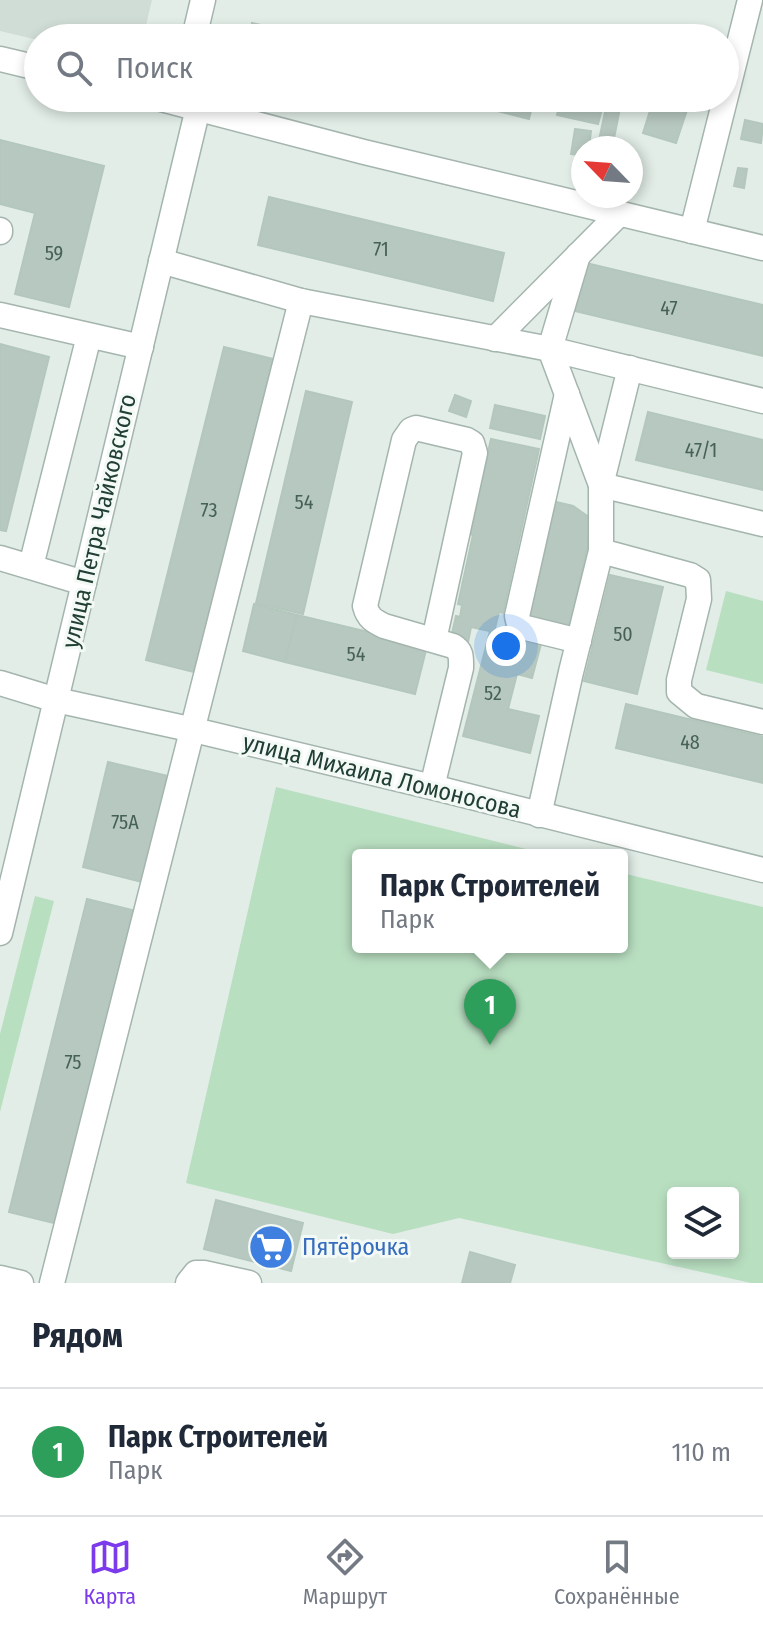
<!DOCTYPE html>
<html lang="ru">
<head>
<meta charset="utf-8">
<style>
  :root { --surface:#fff; --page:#f2f2f3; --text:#1f2937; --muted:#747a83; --line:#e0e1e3; --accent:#7c3aed }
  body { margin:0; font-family:"Fira Sans Condensed",sans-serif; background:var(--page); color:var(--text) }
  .controls { position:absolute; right:24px; bottom:24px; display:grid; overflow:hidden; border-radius:8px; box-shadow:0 4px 12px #0003 }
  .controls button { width:72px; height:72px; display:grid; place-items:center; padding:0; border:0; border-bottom:2px solid var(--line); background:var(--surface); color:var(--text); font:40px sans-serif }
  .compass { position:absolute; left:571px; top:136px; width:72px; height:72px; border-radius:50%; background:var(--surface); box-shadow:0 4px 12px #0003; rotate:295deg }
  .you { position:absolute; left:506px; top:646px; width:28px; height:28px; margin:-20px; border:6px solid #fff; border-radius:50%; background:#1a73e8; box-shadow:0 0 0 12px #1a73e833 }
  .badge { display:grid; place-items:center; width:52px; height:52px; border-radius:50%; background:var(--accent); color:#fff; font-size:26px; font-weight:700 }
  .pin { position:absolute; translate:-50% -66px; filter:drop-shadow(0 2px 4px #0008) }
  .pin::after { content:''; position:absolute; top:42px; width:28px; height:24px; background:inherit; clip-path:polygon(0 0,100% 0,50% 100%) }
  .popup { position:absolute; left:352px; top:849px; width:276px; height:104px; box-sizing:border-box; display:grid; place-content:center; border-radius:8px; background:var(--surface); filter:drop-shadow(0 2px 6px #0005); font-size:26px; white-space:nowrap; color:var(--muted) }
  .popup b { font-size:30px; color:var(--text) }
  .popup::after { content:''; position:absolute; left:50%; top:100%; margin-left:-16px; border:16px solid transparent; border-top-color:var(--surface) }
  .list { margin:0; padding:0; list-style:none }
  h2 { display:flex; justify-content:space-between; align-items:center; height:104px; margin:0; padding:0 32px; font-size:34px }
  h2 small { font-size:26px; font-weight:400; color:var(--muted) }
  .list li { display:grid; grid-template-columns:52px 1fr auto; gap:24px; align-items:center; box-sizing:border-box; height:128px; padding:0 32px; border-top:2px solid var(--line) }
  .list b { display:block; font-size:30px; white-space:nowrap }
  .list p { margin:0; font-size:26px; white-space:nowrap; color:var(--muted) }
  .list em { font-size:26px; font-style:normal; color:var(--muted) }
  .icon { flex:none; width:44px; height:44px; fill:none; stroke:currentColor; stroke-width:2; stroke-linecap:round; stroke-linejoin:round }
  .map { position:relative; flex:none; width:763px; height:1283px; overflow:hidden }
  .search { position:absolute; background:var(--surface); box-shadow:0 4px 12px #0003; left:24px; right:24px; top:24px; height:88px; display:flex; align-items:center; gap:20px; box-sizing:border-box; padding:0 28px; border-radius:44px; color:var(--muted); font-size:30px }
  .sheet { height:232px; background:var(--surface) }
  nav { display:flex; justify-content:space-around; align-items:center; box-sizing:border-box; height:112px; border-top:2px solid var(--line); background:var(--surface); font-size:22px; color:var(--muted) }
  nav a { display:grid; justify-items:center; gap:4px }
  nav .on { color:var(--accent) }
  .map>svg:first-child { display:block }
  .built { fill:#d0ddd6 }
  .green { fill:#b9dfc1; fill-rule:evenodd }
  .building { fill:#b7c8c0; stroke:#b4c7bd; stroke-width:2 }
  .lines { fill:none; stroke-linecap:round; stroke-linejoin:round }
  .minor-casing { stroke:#a4b5ae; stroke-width:27 }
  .minor { stroke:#fff; stroke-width:24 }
  .labels { text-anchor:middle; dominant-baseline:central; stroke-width:6; stroke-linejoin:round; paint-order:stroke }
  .number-label { font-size:20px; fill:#466157 }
  .street-label { font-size:24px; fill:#213f34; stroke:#f3f9f5 }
  .shop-label { font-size:24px; fill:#366cbe; stroke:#f3f9f5; text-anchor:start }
</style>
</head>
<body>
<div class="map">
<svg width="763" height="1283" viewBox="0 0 763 1283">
  <rect width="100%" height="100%" fill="#e2ede7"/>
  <path class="built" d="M 0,0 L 152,0 L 143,38 L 38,38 L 38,40 L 0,31 Z"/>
  <g class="green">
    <path d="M 726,591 L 763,601 L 763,684 L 706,670 Z"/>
    <path d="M 276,787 L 550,855 L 358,855 L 358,947 L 622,947 L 622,873 L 763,907 L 763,1283 L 751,1283 L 459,1218 L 393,1234 L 186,1183 ZM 673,1193 L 733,1193 L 733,1253 L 673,1253 Z"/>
    <path d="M 35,896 L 54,901 L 0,1112 L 0,1034 Z"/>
  </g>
  <g class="building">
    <path d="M 252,23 L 281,29 L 279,38 L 249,38 Z"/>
    <path d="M 493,98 L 534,98 L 529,119 L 490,109 Z"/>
    <path d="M 561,98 L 605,98 L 598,124 L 557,115 Z"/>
    <path d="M 608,98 L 622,98 L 612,148 L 598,145 Z"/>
    <path d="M 654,98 L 669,98 L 689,104 L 676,143 L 643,133 Z"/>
    <path d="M 745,120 L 763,124 L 761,143 L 741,139 Z"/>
    <path d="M 575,129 L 591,131 L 589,148 L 583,148 L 583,156 L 571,154 Z"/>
    <path d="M 0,140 L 104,166 L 69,307 L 15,294 L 35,213 L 0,204 Z"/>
    <path d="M 738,168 L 747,169 L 744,188 L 734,186 Z"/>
    <path d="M 269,197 L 504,253 L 493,301 L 258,245 Z"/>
    <path d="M 586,263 L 763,305 L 763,356 L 575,311 Z"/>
    <path d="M 0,344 L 49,357 L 6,531 L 0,530 Z"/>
    <path d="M 224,347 L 273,359 L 194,672 L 146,660 Z"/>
    <path d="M 306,391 L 352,402 L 303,614 L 256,603 Z"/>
    <path d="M 455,395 L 471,401 L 466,417 L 449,411 Z"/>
    <path d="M 495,405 L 545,416 L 540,439 L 490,428 Z"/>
    <path d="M 648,412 L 763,440 L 763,490 L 636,460 Z"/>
    <path d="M 491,439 L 539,449 L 503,613 L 499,612 L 494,632 L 471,627 L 468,642 L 451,638 L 456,616 L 460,617 L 462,605 L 458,604 L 473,535 L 467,533 L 480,464 L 485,465 Z"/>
    <path d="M 552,501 L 573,506 L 593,520 L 570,625 L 522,614 Z"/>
    <path d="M 610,575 L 663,587 L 637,694 L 584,681 Z"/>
    <path d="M 254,604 L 297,615 L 285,662 L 243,651 Z"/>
    <path d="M 297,615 L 427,646 L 415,694 L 285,662 Z"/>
    <path d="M 490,631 L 541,644 L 532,678 L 517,674 L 508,709 L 539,716 L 530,753 L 463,736 Z"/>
    <path d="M 626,704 L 763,737 L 763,783 L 616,748 Z"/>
    <path d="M 108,762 L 168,776 L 142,882 L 83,867 Z"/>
    <path d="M 87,899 L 136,911 L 58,1224 L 9,1212 Z"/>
    <path d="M 216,1200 L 303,1223 L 291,1271 L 204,1249 Z"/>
    <path d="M 470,1252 L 515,1265 L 510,1283 L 462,1283 Z"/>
  </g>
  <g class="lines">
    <g class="minor-casing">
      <g id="minor">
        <path d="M 194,38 L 203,0"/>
        <path d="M 0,59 L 38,68"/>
        <path d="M 157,98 L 364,152 L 763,248"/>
        <path d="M 0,230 L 0,232"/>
        <path d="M 692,231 L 750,0"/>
        <path d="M 578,255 L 550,349 L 763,401"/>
        <path d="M 161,261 L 301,301 L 550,349 L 601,485 L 763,524"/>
        <path d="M 0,315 L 141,347"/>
        <path d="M 495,339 L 619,214"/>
        <path d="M 567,394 L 517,616 L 519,625 L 522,627 L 579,641"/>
        <path d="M 601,551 L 690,575 L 698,580 L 699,599 L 679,680 L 679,692 L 696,706 L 763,722"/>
        <path d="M 0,558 L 84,583"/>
        <path d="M 31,566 L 89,336"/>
        <path d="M 0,683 L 56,700 L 194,730 L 432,787 L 763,870"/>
        <path d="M 432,787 L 461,668 C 461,658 462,651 453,646 L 384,626 C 374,621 368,618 365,606 L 404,440 L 411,430 L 416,428 L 467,440 L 472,443 L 475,453 L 434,640"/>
        <path d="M 539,815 L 571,672 L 601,551 L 601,485 L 630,368"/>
        <path d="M 0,933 L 198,108"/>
        <path d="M 0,1278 L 21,1283"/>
        <path d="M 52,1283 L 301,301"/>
        <path d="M 188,1283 L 196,1273 L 204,1273 L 249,1283"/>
      </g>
    </g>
    <use href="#minor" class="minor"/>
  </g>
  <defs>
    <g id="supermarket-disc" transform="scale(2.3)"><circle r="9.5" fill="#3f7fe0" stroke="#f3f9f5"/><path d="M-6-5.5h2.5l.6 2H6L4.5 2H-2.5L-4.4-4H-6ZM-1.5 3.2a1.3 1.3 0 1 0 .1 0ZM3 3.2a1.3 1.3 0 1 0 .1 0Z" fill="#fff"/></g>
  </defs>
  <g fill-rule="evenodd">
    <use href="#supermarket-disc" x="271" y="1247"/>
  </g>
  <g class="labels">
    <g class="number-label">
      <text x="381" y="249">71</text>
      <text x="54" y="253">59</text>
      <text x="669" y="308">47</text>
      <text x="701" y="450">47/1</text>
      <text x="304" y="502">54</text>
      <text x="209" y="510">73</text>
      <text x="623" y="634">50</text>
      <text x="356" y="654">54</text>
      <text x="493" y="693">52</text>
      <text x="690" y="742">48</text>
      <text x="125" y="822">75А</text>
      <text x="73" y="1062">75</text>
    </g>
    <g class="street-label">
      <text transform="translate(99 521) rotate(-77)">улица Петра Чайковского</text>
      <text transform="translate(382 776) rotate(14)">улица Михаила Ломоносова</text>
    </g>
    <g class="shop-label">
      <text x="302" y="1247">Пятёрочка</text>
    </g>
  </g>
</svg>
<div class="controls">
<button><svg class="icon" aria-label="layers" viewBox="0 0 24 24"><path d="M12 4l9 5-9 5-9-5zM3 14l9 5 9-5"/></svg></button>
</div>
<svg class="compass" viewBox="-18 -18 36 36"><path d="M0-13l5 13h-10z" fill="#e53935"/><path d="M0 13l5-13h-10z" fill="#747a83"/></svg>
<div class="you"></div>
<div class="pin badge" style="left:490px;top:1045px;background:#2e9e5b">1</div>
<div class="popup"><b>Парк Строителей</b>Парк</div>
<div class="search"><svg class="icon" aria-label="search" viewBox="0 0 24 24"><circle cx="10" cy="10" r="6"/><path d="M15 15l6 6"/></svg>Поиск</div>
</div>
<section class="sheet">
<h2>Рядом<small></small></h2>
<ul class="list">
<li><span class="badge" style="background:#2e9e5b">1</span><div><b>Парк Строителей</b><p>Парк</p></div><em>110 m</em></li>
</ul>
</section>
<nav>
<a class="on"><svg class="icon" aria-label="map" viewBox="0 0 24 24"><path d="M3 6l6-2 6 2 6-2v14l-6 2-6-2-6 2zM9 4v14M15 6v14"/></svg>Карта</a>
<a><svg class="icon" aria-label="directions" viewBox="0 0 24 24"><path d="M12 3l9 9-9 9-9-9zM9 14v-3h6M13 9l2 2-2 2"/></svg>Маршрут</a>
<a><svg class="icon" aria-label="saved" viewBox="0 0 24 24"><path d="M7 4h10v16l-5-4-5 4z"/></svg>Сохранённые</a>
</nav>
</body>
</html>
